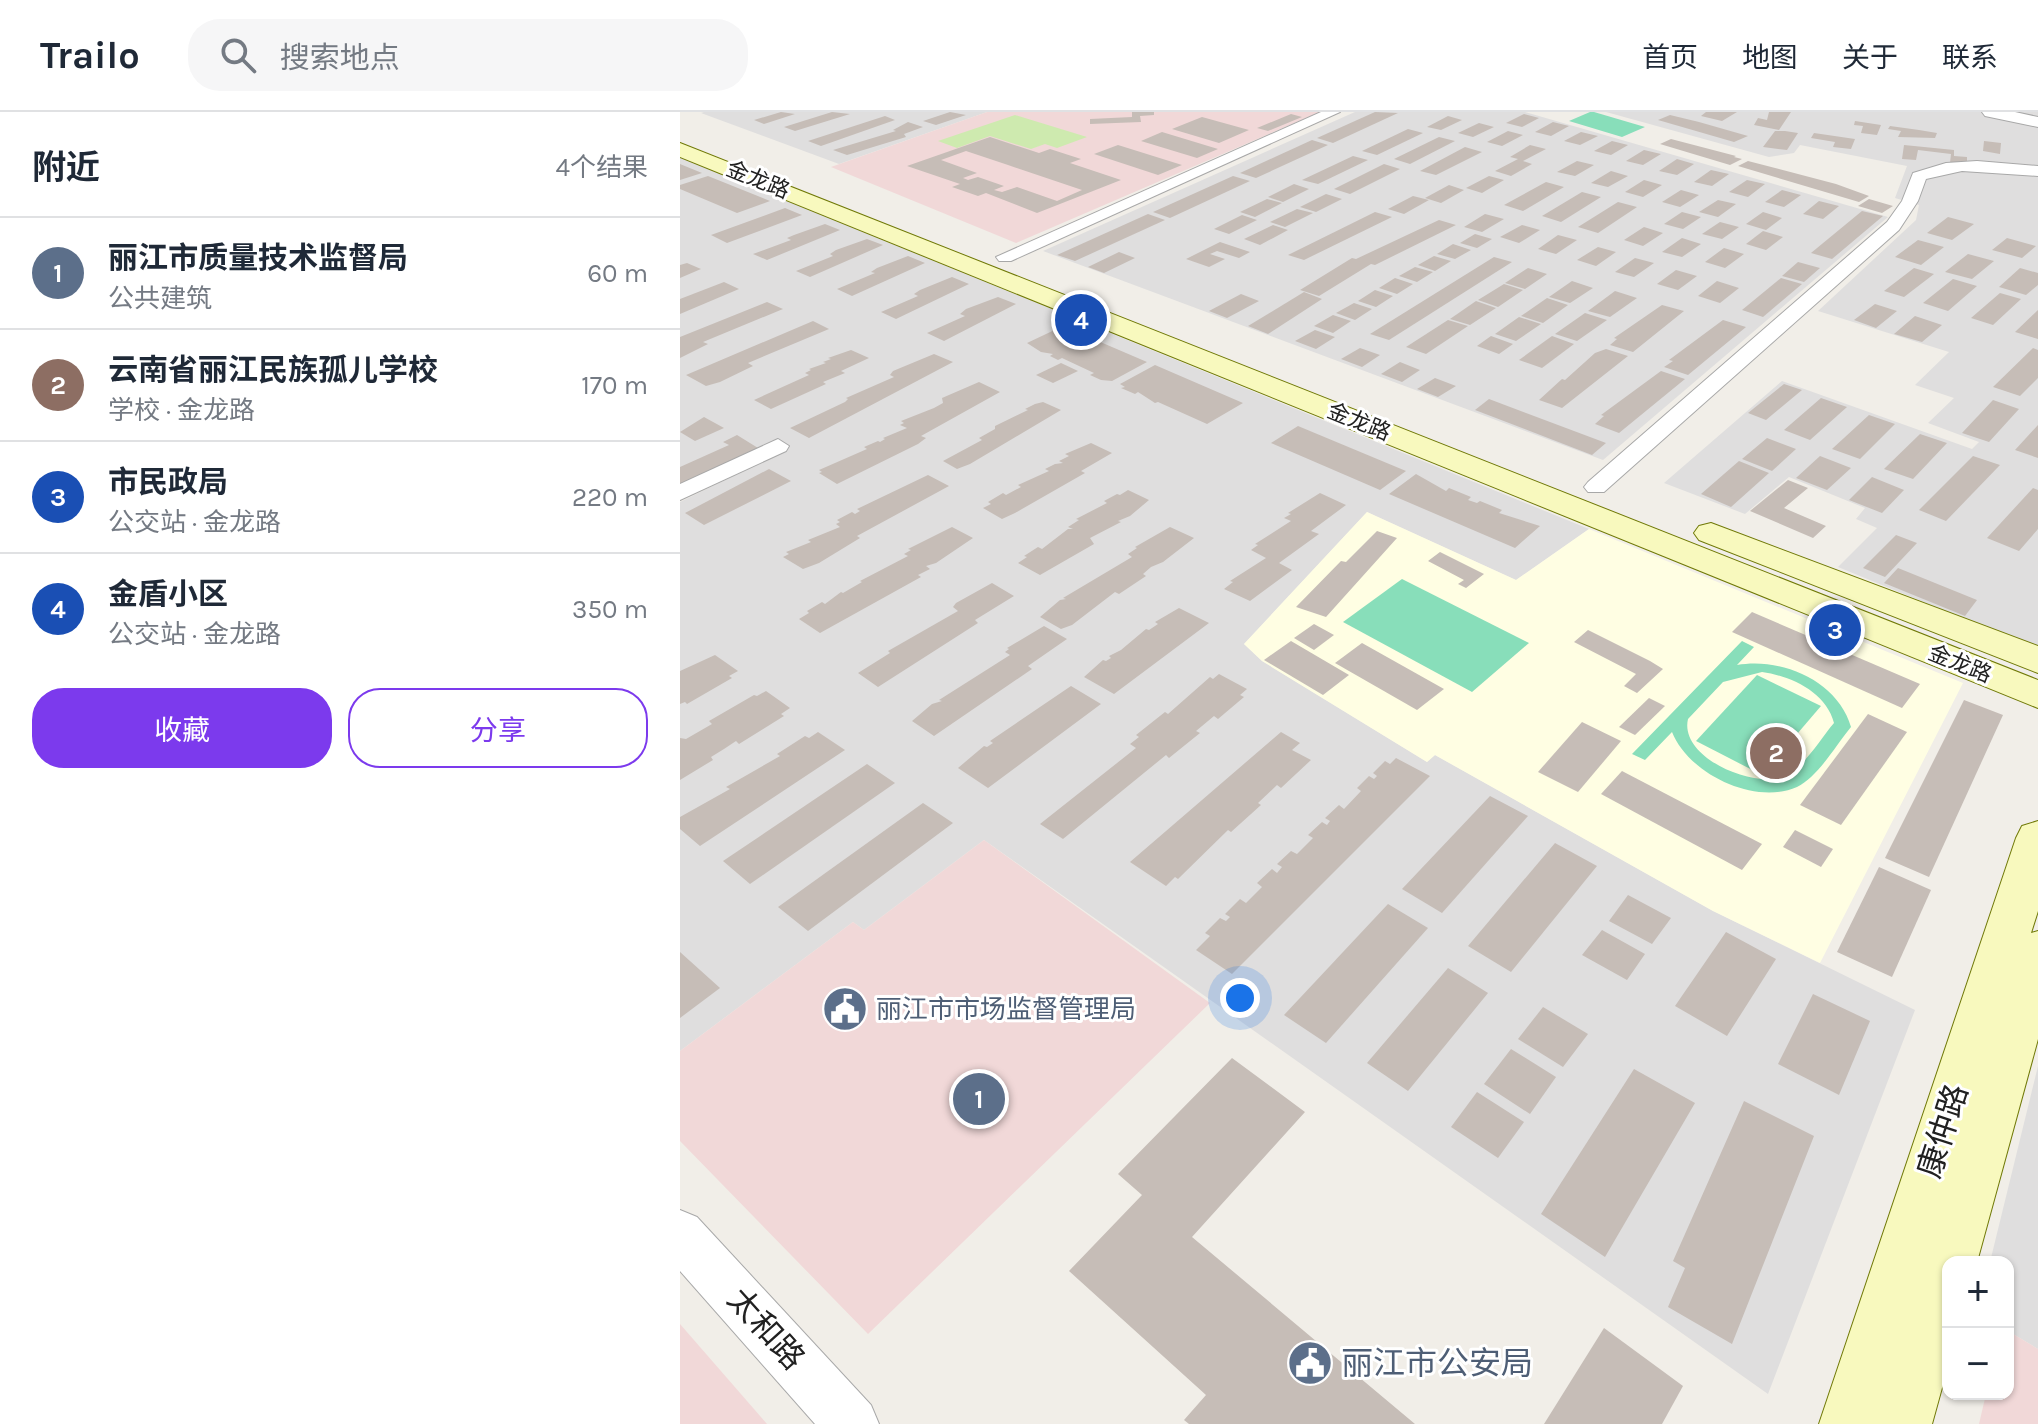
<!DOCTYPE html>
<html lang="zh">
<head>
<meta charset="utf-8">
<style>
  :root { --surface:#fff; --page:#f6f6f7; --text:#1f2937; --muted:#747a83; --line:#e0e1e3; --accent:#7c3aed }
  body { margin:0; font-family:Karla,"Noto Sans SC",sans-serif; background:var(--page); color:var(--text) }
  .controls { position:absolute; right:24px; bottom:24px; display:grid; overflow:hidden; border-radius:16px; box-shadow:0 2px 6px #0004 }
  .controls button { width:72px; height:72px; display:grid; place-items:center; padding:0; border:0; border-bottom:2px solid var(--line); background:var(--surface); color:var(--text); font:40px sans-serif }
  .you { position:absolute; left:560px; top:886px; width:28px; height:28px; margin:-20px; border:6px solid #fff; border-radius:50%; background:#1a73e8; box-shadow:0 0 0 12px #1a73e833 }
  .badge { display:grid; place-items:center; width:52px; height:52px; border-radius:50%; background:var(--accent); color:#fff; font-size:26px; font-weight:700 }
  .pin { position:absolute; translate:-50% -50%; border:4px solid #fff; box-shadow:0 2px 8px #0006 }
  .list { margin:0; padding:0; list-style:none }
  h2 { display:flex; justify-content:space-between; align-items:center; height:104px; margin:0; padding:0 32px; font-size:34px }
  h2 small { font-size:26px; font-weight:400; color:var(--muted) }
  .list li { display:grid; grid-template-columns:52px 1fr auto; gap:24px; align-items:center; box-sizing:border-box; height:112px; padding:0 32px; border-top:2px solid var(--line) }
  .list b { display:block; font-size:30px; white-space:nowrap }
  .list p { margin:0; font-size:26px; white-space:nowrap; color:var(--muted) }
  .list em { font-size:26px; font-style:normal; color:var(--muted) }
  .actions { display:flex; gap:16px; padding:24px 32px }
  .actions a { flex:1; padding:18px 0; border:2px solid var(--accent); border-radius:32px; text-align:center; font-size:28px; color:var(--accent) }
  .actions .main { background:var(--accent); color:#fff }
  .icon { flex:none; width:44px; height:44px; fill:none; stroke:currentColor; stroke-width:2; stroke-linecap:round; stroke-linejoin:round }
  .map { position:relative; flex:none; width:1358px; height:1312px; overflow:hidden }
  header { display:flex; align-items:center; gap:48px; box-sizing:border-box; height:112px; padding:0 40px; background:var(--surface); border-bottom:2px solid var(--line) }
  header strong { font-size:38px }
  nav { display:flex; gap:44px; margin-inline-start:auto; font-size:28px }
  .search { width:560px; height:72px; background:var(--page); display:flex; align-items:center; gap:20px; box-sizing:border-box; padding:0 28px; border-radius:32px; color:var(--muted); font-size:30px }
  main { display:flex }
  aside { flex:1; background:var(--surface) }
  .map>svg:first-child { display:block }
  .residential { fill:#dfdede }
  .commercial { fill:#f1d8d8 }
  .education { fill:#fffee3 }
  .grass { fill:#ceeaaf }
  .pitch { fill:#88deba; fill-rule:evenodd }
  .building { fill:#c6bdb7; fill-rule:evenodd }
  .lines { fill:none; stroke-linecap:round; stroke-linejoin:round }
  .minor-casing { stroke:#a8a8a8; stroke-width:2 }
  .tertiary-casing { stroke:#a8a8a8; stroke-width:2 }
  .secondary-casing { stroke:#707907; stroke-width:2 }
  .minor { fill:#fff; fill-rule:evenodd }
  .tertiary { fill:#fff; fill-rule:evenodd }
  .secondary { fill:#f8f9be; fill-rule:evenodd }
  .labels { text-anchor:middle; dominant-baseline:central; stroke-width:6; stroke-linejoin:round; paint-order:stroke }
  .far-street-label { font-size:22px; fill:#212121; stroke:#fff }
  .service-label { font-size:26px; fill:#4e5e75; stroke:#fff; text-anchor:start }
  .near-street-label { font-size:32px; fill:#212121; stroke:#fff }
  .near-service-label { font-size:32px; fill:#4e5e75; stroke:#fff; text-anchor:start }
</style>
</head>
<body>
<header>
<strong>Trailo</strong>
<div class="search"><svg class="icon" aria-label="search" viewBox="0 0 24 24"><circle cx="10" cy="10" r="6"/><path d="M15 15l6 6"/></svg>搜索地点</div>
<nav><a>首页</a><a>地图</a><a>关于</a><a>联系</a></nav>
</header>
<main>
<aside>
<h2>附近<small>4个结果</small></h2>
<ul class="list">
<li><span class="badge" style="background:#5c6f8a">1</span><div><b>丽江市质量技术监督局</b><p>公共建筑</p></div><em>60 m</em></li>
<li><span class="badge" style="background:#8d6e63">2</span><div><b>云南省丽江民族孤儿学校</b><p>学校 · 金龙路</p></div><em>170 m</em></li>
<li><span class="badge" style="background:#1a4fb4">3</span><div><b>市民政局</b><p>公交站 · 金龙路</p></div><em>220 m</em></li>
<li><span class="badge" style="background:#1a4fb4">4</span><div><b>金盾小区</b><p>公交站 · 金龙路</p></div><em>350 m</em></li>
</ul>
<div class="actions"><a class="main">收藏</a><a>分享</a></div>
</aside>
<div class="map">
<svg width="1358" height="1312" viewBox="0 0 1358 1312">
  <rect width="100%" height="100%" fill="#f1eee8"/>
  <g class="residential">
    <path d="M 24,0 L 307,0 L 159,52 L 21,1 Z"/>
    <path d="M 675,0 L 845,0 L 1208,105 L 923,348 L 363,139 Z"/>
    <path d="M 926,0 L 1358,0 L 1358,537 L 1158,455 L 1197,416 L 1176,407 L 1185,396 L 1109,365 L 1065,402 L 984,371 L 1102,269 L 1292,337 L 1299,330 L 1248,311 L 1274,286 L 1235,273 L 1269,240 L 1138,199 L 1236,108 L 1239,93 L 1215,86 L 1227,54 L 1120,33 L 1114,41 L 1089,45 Z"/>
    <path d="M 0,45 L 909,417 L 836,468 L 687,400 L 564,532 L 582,549 L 747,650 L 755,643 L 1033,799 L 1235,898 L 1088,1282 L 304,728 L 184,818 L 173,810 L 0,939 L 0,390 L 96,343 L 0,374 Z"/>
    <path d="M 1358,954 L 1358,1237 L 1328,1219 L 1328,1150 L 1310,1150 Z"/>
  </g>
  <g class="commercial">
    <path d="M 307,0 L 640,0 L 336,131 L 151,55 Z"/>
    <path d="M 304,728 L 530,891 L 188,1222 L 0,1029 L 0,939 L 173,810 L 184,818 Z"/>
    <path d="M 0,1212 L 87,1312 L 0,1312 Z"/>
    <path d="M 1328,1219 L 1358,1237 L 1358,1312 L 1299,1312 L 1306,1282 L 1328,1282 Z"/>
  </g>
  <path class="education" d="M 687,400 L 836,468 L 909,417 L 1283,571 L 1140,851 L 1033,799 L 755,643 L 747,650 L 582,549 L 564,532 Z"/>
  <path class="grass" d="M 335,3 L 407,25 L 377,36 L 365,32 L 351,37 L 310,24 L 277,36 L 258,29 Z"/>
  <g class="pitch">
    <path d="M 910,0 L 914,0 L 965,15 L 942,25 L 889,9 Z"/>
    <path d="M 722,467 L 849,531 L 792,580 L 663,510 Z"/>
    <path d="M 1062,529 L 1074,535 L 1057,553 C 1102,545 1158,569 1171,615 C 1156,633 1138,665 1117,675 C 1074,694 1008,661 992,620 L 965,648 L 952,642 ZM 1082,560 C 1111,564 1146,580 1154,611 C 1140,627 1123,658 1102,665 C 1072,676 999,645 1008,607 L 1043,570 Z"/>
    <path d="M 1077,563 L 1141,594 L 1082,663 L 1016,629 Z"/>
  </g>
  <g class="building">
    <path d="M 101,0 L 115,2 L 84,12 L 74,8 Z"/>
    <path d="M 152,0 L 170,2 L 115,19 L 104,15 Z"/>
    <path d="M 270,0 L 286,3 L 256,13 L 243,9 Z"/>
    <path d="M 452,0 L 474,0 L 474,3 L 460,4 L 461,10 L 410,12 L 410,7 L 452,5 Z"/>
    <path d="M 695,0 L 718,1 L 653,31 L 637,26 Z"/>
    <path d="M 1026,0 L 1057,0 L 1042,9 L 1021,4 Z"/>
    <path d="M 1089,0 L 1111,0 L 1099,18 L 1074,13 L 1078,6 L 1087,8 Z"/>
    <path d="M 611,2 L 622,5 L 588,19 L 577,16 Z"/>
    <path d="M 844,2 L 859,6 L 842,15 L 826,11 Z"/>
    <path d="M 990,3 L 1019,10 L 1068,24 L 1054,30 L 978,8 Z"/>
    <path d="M 205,4 L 215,8 L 141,34 L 128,29 Z"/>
    <path d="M 768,4 L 782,8 L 761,18 L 747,15 Z"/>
    <path d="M 522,5 L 569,18 L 539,31 L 492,17 Z"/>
    <path d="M 1175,9 L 1201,13 L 1197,23 L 1181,21 L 1183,14 L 1174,13 Z"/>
    <path d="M 228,10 L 243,15 L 224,22 L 226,25 L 167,43 L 153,38 L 216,19 L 213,18 Z"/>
    <path d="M 873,10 L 889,14 L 871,24 L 855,20 Z"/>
    <path d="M 799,11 L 814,15 L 793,25 L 778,21 Z"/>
    <path d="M 1210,14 L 1239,18 L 1257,21 L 1255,26 L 1218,25 L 1221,19 L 1208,17 Z"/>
    <path d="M 728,17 L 743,21 L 697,43 L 682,39 Z"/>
    <path d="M 828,19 L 843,23 L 822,34 L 807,30 Z"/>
    <path d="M 1095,19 L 1105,19 L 1118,21 L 1107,38 L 1083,35 Z"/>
    <path d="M 482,20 L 538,37 L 517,46 L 461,29 Z"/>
    <path d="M 901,20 L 918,24 L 900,33 L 884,29 Z"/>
    <path d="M 1134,21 L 1175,27 L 1171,37 L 1153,35 L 1155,30 L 1131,26 Z"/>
    <path d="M 310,25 L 359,41 L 370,37 L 401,47 L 390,51 L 441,68 L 357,101 L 306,81 L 298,84 L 272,75 L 280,72 L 227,54 ZM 286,39 L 328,53 L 402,78 L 377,89 L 337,75 L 322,80 L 314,78 L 324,74 L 298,65 L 288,68 L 283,66 L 297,61 L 261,48 Z"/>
    <path d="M 759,25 L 775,29 L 730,52 L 714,47 Z"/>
    <path d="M 991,27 L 1056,44 L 1054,45 L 1062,47 L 1050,53 L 980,32 Z"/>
    <path d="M 632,28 L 648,33 L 576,66 L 560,61 Z"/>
    <path d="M 932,29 L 948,33 L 931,43 L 914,39 Z"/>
    <path d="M 1304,29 L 1321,31 L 1320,42 L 1303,39 Z"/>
    <path d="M 438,33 L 502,53 L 478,63 L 414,42 Z"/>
    <path d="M 850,33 L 866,37 L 843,49 L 852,52 L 831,64 L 815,59 L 838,47 L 830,45 Z"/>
    <path d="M 1224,33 L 1274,38 L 1274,44 L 1287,45 L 1287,53 L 1270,51 L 1271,42 L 1238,38 L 1236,48 L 1222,47 Z"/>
    <path d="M 785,35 L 802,40 L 756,63 L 740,59 Z"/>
    <path d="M 964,38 L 981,42 L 963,53 L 946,49 Z"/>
    <path d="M 673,44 L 688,48 L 638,72 L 622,68 Z"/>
    <path d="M 997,47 L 1014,52 L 997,63 L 979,59 Z"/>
    <path d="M 897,49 L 914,53 L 895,64 L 877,60 Z"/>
    <path d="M 1068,49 L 1156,72 L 1189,84 L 1179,90 L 1058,54 Z"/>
    <path d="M 0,52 L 22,61 L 0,68 Z"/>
    <path d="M 704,52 L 720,57 L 670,82 L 654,77 Z"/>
    <path d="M 1031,58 L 1049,62 L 1032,74 L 1014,70 Z"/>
    <path d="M 931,59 L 948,64 L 928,75 L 911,71 Z"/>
    <path d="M 28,64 L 90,89 L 57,101 L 0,77 L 0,73 Z"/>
    <path d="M 553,64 L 570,69 L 490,106 L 473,100 Z"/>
    <path d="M 809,64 L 824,68 L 802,81 L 786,76 Z"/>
    <path d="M 964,68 L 982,73 L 963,85 L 945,80 Z"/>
    <path d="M 1067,68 L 1085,72 L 1068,85 L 1049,80 Z"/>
    <path d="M 866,70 L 884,75 L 843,99 L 824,93 Z"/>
    <path d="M 614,72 L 629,77 L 603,90 L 588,85 Z"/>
    <path d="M 769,73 L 784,78 L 761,91 L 745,86 Z"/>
    <path d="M 1001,78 L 1019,83 L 1000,95 L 982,90 Z"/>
    <path d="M 1102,78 L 1121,83 L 1104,95 L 1085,90 Z"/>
    <path d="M 902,80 L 921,85 L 881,110 L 862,104 Z"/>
    <path d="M 646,82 L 662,87 L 636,100 L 620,95 Z"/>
    <path d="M 733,84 L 749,88 L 724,102 L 708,97 Z"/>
    <path d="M 587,87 L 602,91 L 575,105 L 560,100 Z"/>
    <path d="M 1189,87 L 1213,94 L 1202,101 L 1178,94 Z"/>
    <path d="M 1038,88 L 1056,92 L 1038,105 L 1019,100 Z"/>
    <path d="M 1139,89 L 1159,94 L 1143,107 L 1123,102 Z"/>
    <path d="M 938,90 L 957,95 L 918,121 L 898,115 Z"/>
    <path d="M 105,96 L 122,103 L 47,131 L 31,123 Z"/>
    <path d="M 617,97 L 633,101 L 605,115 L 590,110 Z"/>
    <path d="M 1182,99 L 1203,104 L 1152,147 L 1131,141 Z"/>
    <path d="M 695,100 L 712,105 L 624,148 L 608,143 Z"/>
    <path d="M 1002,100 L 1021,105 L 1003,117 L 984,112 Z"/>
    <path d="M 1083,100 L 1102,106 L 1086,118 L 1066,112 Z"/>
    <path d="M 468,102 L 485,108 L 395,149 L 377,143 Z"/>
    <path d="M 805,102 L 824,107 L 802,120 L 784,115 Z"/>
    <path d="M 562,103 L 577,108 L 549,122 L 534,117 Z"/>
    <path d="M 1268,105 L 1294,112 L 1272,128 L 1247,121 Z"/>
    <path d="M 759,108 L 776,113 L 695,153 L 691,152 L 639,184 L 620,178 L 672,146 L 676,147 Z"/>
    <path d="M 1040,110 L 1059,115 L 1042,127 L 1022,122 Z"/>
    <path d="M 145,112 L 160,118 L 87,148 L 73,142 L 111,128 L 107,126 L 114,123 Z"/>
    <path d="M 593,113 L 608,118 L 580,133 L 564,127 Z"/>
    <path d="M 842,113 L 860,118 L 839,131 L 820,125 Z"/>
    <path d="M 964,115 L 983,121 L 963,134 L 944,128 Z"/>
    <path d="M 1083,119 L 1103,125 L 1086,138 L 1066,132 Z"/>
    <path d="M 795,122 L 812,127 L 797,136 L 780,131 Z"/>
    <path d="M 878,123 L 897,128 L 876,142 L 858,137 Z"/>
    <path d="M 1002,126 L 1021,132 L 1002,145 L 982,140 Z"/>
    <path d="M 1327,126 L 1356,134 L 1342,146 L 1312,138 Z"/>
    <path d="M 187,127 L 203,133 L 130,165 L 116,159 L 153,144 L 150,142 L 156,138 Z"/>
    <path d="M 1238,128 L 1264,135 L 1241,153 L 1215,145 Z"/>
    <path d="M 540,130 L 570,140 L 559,146 L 537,139 L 530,142 L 545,147 L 529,155 L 506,147 Z"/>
    <path d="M 773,132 L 791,138 L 775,147 L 757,142 Z"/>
    <path d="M 918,135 L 936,140 L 916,154 L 897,148 Z"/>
    <path d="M 1044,136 L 1064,142 L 1045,156 L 1025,150 Z"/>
    <path d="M 439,140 L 455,146 L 424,161 L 408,155 Z"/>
    <path d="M 1288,142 L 1314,149 L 1292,167 L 1265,160 Z"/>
    <path d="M 228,144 L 245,151 L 172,184 L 157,177 L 195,161 L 191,160 L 197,156 Z"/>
    <path d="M 754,144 L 771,149 L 755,159 L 738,153 Z"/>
    <path d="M 814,145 L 832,150 L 709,228 L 690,222 Z"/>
    <path d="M 955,146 L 974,151 L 954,165 L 935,160 Z"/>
    <path d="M 1118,150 L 1140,156 L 1124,170 L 1102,164 Z"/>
    <path d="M 7,151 L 21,157 L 0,166 L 0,153 Z"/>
    <path d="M 735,155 L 753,160 L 737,170 L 719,164 Z"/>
    <path d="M 848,156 L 867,162 L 845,177 L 825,171 Z"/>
    <path d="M 1234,156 L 1254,162 L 1224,185 L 1204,179 Z"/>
    <path d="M 1340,156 L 1358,161 L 1358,173 L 1346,183 L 1319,175 Z"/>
    <path d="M 996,158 L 1017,164 L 998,178 L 977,172 Z"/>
    <path d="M 272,165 L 289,172 L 216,207 L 201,200 L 238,184 L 234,182 L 240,178 Z"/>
    <path d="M 715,166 L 733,172 L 717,182 L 699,176 Z"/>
    <path d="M 1101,166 L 1122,172 L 1083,205 L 1062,198 Z"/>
    <path d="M 1273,167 L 1297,174 L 1268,199 L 1243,191 Z"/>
    <path d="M 892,169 L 913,176 L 890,191 L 869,185 Z"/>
    <path d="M 1037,169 L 1059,176 L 1040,191 L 1018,184 Z"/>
    <path d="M 44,170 L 59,177 L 0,202 L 0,187 Z"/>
    <path d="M 824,172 L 843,178 L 818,195 L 798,188 Z"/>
    <path d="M 695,178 L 713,184 L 696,195 L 678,189 Z"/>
    <path d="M 935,179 L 957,186 L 930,205 L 908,199 Z"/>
    <path d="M 624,180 L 642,187 L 588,222 L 568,214 Z"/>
    <path d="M 1320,181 L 1341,187 L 1313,213 L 1291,206 Z"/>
    <path d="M 561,182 L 579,189 L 547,206 L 529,199 Z"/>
    <path d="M 318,185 L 336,192 L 264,229 L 247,221 L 285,204 L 280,202 L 286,197 Z"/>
    <path d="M 867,186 L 888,193 L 863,211 L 841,204 Z"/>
    <path d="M 796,189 L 816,196 L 790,213 L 770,207 Z"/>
    <path d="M 87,190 L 103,197 L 23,230 L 28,232 L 0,246 L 0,225 Z"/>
    <path d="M 674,191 L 692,197 L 675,208 L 656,201 Z"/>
    <path d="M 1195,192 L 1217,199 L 1196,216 L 1174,208 Z"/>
    <path d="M 982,193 L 1004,199 L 953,240 L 930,233 L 937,227 L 934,226 Z"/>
    <path d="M 1358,198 L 1358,227 L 1335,220 Z"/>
    <path d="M 905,201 L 927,208 L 897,229 L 875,222 Z"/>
    <path d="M 653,203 L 671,209 L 653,221 L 634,214 Z"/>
    <path d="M 1235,204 L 1262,213 L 1242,230 L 1214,222 Z"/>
    <path d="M 839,205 L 861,212 L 836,229 L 815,222 Z"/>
    <path d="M 768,208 L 788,214 L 746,242 L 726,235 Z"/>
    <path d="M 1043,208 L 1066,215 L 1008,263 L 984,255 L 993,249 L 989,248 Z"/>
    <path d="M 133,209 L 149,217 L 68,251 L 73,254 L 40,270 L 26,274 L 6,263 Z"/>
    <path d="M 383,214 L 467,250 L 432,269 L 421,268 L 410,263 L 414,261 L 382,246 L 378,248 L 370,244 L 373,242 L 361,240 L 347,231 Z"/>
    <path d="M 635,218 L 655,225 L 636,237 L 615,229 Z"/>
    <path d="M 811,224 L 833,232 L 819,242 L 797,234 Z"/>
    <path d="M 872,224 L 894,232 L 862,256 L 839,248 Z"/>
    <path d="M 680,236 L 700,243 L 682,255 L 661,247 Z"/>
    <path d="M 1353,236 L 1358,238 L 1358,266 L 1340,284 L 1313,275 Z"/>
    <path d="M 926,237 L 948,244 L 882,296 L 859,288 L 882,267 L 885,268 L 915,241 Z"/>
    <path d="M 171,238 L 189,246 L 161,259 L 165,261 L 143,270 L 146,272 L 91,297 L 74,288 L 129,263 L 125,261 L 131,258 L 129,257 L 146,251 L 143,250 L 151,247 L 148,246 Z"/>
    <path d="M 254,242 L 273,250 L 129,326 L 110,316 L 165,290 L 168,287 L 166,286 L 214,265 L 210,263 L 213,259 Z"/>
    <path d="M 720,250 L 740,258 L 722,270 L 701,262 Z"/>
    <path d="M 381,251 L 398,259 L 373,271 L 356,263 Z"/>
    <path d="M 475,253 L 563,291 L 527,312 L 478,290 L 475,291 L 458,280 L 455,282 L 441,276 L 445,275 L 440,272 Z"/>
    <path d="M 981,259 L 1005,267 L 939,321 L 915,312 L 924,304 L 921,303 Z"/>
    <path d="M 755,266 L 776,274 L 758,285 L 737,277 Z"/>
    <path d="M 299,270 L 320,280 L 241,324 L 246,326 L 238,332 L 157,372 L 139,361 L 142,360 L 139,358 L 187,337 L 184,335 L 198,329 L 200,330 L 205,327 L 203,326 L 227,316 L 220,313 L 224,311 L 221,309 L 254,296 L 263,291 L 262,286 Z"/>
    <path d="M 1104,272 L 1122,278 L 1086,308 L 1068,301 Z"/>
    <path d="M 1141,286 L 1167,295 L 1130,328 L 1104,318 Z"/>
    <path d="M 809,287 L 926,331 L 912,343 L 795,298 Z"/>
    <path d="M 1313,288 L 1339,297 L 1309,330 L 1282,321 Z"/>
    <path d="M 363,290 L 381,298 L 290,352 L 277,357 L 263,349 L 302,328 L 299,326 L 315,317 L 315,314 L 348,298 L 345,297 L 355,292 Z"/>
    <path d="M 1189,303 L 1215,312 L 1180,347 L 1152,337 Z"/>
    <path d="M 24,305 L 44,316 L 15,329 L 0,320 Z"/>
    <path d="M 1358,313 L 1358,346 L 1335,338 Z"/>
    <path d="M 618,314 L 726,359 L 700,378 L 591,331 Z"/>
    <path d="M 1240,322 L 1267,331 L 1233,367 L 1204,357 Z"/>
    <path d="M 57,323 L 78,336 L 0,373 L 0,355 L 49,333 L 43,330 Z"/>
    <path d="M 1087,326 L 1116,337 L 1092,359 L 1062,347 Z"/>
    <path d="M 411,331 L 432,341 L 401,359 L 405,361 L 335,401 L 322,407 L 303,396 L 311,392 L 308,390 L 323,381 L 326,383 L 341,375 L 338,373 L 369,359 L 365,357 L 375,352 L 383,351 L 379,349 L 389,344 L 385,342 Z"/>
    <path d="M 1140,344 L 1171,356 L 1147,378 L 1116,366 Z"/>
    <path d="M 1293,344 L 1320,353 L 1266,409 L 1239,398 Z"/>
    <path d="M 1059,349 L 1089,361 L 1051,395 L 1021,382 Z"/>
    <path d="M 89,357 L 111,369 L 24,413 L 5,401 Z"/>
    <path d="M 736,362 L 766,379 L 769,376 L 791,385 L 788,388 L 797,391 L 800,389 L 822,398 L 819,401 L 860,414 L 835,436 L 709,382 Z"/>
    <path d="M 248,363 L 269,374 L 177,424 L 180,426 L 139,451 L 123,457 L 103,445 L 109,442 L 106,440 L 131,430 L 128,428 L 160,415 L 156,412 L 160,410 L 157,408 L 172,400 L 175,402 L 180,399 L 177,397 Z"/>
    <path d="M 1192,365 L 1224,378 L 1202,401 L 1169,388 Z"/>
    <path d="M 1108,368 L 1128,376 L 1104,396 L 1146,414 L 1133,426 L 1070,399 Z"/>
    <path d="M 1353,376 L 1358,378 L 1358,417 L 1339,439 L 1307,426 Z"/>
    <path d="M 448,378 L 469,388 L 450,404 L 438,409 L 441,410 L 410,426 L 414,432 L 360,463 L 338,451 L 347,445 L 344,444 L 358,435 L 362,437 L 388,417 L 393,417 L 388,415 L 399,408 L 396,407 L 427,391 L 424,389 L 437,382 L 440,383 Z"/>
    <path d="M 640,381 L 666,393 L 631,419 L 639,422 L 599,451 L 612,458 L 570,489 L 544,477 L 553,470 L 550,469 L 586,446 L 571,438 L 578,433 L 575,432 L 611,409 L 604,406 L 611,402 L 608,401 Z"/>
    <path d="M 272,415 L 293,426 L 256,451 L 246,454 L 250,457 L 238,463 L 241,465 L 140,521 L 119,507 L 129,501 L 127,499 L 142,490 L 145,492 L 161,480 L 163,481 L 182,470 L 180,469 L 228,444 L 224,442 L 231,438 L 228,437 Z"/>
    <path d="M 490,415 L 514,426 L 483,450 L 471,455 L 463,462 L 466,464 L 439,482 L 435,480 L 392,513 L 381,517 L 360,505 L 380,488 L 386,487 L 383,486 L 452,445 L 448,442 L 457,436 L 455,435 Z"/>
    <path d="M 697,419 L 717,426 L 646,505 L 616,495 L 661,449 L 666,450 Z"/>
    <path d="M 1216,423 L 1237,431 L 1205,465 L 1183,456 Z"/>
    <path d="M 760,440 L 804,462 L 786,476 L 778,472 L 784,468 L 748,449 Z"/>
    <path d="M 1218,456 L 1297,488 L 1285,504 L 1204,471 Z"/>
    <path d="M 312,471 L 334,484 L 295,508 L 298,511 L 198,575 L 178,561 L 210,541 L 208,539 L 278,499 L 273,495 L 276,491 Z"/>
    <path d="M 499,496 L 529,511 L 434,582 L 404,565 L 423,548 L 426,549 L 431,546 L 429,544 L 441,538 L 466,517 L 469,518 L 478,512 L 475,510 Z"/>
    <path d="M 1072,500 L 1240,572 L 1222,596 L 1052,520 Z"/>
    <path d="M 634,512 L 654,523 L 634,538 L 614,526 Z"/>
    <path d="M 364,514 L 387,527 L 348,554 L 352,557 L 254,624 L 232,609 L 252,592 L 262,589 L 259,588 L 330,543 L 325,540 L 329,537 L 327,536 Z"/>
    <path d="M 908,518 L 970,549 L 983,557 L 957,581 L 944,574 L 956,562 L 894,530 Z"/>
    <path d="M 611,529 L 669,563 L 643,583 L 584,548 Z"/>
    <path d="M 682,531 L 764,577 L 737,598 L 655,551 Z"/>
    <path d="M 35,543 L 58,559 L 49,564 L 52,566 L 7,592 L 5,590 L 0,592 L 0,559 Z"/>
    <path d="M 539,562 L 567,577 L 560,583 L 564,585 L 538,607 L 534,604 L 516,619 L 520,621 L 489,646 L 486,643 L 383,727 L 360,712 L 456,636 L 450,632 L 459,625 L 456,623 L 485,600 L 488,602 L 530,565 L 533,567 Z"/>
    <path d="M 391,574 L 421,592 L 308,676 L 278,656 L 304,634 L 307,635 L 313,631 L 310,629 Z"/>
    <path d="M 86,579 L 110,596 L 101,602 L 104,604 L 59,632 L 56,629 L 44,637 L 31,645 L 33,648 L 0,668 L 0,626 L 6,627 L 32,612 L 29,609 L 74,583 L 77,584 Z"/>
    <path d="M 969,586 L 985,594 L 955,623 L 939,615 Z"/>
    <path d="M 1284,588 L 1323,603 L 1249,765 L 1205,746 Z"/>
    <path d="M 1188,602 L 1227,620 L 1161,713 L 1120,693 Z"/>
    <path d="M 902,610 L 941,629 L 898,680 L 858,660 Z"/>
    <path d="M 138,620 L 165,638 L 20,734 L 0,717 L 0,705 L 50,677 L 46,675 L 100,644 L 97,642 L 125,624 L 129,626 Z"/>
    <path d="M 601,620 L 620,631 L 612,638 L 631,648 L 601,676 L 597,673 L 578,691 L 581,693 L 551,720 L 548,718 L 498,767 L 495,765 L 486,774 L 450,750 Z"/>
    <path d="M 716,646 L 750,664 L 552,862 L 516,838 L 530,824 L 525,821 L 540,806 L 546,809 L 550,805 L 545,802 L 560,787 L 566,791 L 582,775 L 577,771 L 592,757 L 597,761 L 602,755 L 597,752 L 611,739 L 617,742 L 633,726 L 628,723 L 642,710 L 647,713 L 650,709 L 645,706 L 659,693 L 664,697 L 681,679 L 677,676 L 689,664 L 694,667 L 697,664 L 693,661 L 705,649 L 710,652 Z"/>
    <path d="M 187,652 L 215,671 L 70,772 L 43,749 Z"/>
    <path d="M 942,659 L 1082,732 L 1062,758 L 921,682 Z"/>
    <path d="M 810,684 L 848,704 L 762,801 L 722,777 Z"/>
    <path d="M 243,691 L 273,711 L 128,819 L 98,795 Z"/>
    <path d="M 1115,718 L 1153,737 L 1141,755 L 1103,735 Z"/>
    <path d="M 875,731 L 917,754 L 831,860 L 788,834 Z"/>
    <path d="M 1199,755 L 1251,778 L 1212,865 L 1157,840 Z"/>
    <path d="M 948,783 L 991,806 L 972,832 L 929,809 Z"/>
    <path d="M 708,792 L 748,816 L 646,931 L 604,903 Z"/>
    <path d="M 922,818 L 965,842 L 947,868 L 902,843 Z"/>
    <path d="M 1046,820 L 1096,847 L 1047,924 L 995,894 Z"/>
    <path d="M 0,840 L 40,876 L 0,906 Z"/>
    <path d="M 768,856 L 808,881 L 728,979 L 687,951 Z"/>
    <path d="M 1133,882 L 1190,909 L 1159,983 L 1098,952 Z"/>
    <path d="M 863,895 L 908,922 L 883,955 L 838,927 Z"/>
    <path d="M 831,937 L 876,965 L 850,1002 L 804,972 Z"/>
    <path d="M 552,946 L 625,1000 L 512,1125 L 735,1312 L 509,1312 L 504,1308 L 526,1283 L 389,1159 L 462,1083 L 438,1062 Z"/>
    <path d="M 954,957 L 1015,991 L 925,1145 L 861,1102 Z"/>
    <path d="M 797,980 L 844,1010 L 818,1046 L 771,1015 Z"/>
    <path d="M 1064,989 L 1134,1024 L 1052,1232 L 988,1195 L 1005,1156 L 993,1149 Z"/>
    <path d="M 924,1216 L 1003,1274 L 982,1312 L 864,1312 Z"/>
  </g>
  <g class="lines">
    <g class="minor-casing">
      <g id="minor">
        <path d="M 641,0 L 660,0 L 331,149 L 319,149 L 316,145 Z"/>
        <path d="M 1297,49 L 1358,54 L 1358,64 L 1282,59 L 1246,67 L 1238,89 L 1219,118 L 924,380 L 908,380 L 904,375 L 908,370 L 1207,110 L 1222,89 L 1233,61 L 1266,51 Z"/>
        <path d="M 98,327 L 109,334 L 106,339 L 0,388 L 0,372 Z"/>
      </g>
    </g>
    <g class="tertiary-casing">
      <g id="tertiary">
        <path d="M 1302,0 L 1335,0 L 1358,5 L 1358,15 L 1305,4 Z"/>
        <path d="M 0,1098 L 17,1105 L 191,1293 L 199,1312 L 135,1312 L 0,1159 Z"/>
      </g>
    </g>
    <g class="secondary-casing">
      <g id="secondary">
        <path d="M 0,31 L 1358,568 L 1358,596 L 0,45 Z"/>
        <path d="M 1031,411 L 1358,534 L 1358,561 L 1019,428 L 1014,421 L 1019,414 Z"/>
        <path d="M 1358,709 L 1358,799 L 1351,821 L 1358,819 L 1358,927 L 1297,1150 L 1268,1150 L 1268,1254 L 1252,1312 L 1139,1312 L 1336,726 L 1342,714 Z"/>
      </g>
    </g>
    <use href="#minor" class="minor"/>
    <use href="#tertiary" class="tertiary"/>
    <use href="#secondary" class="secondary"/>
  </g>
  <defs>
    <g id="civic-disc" transform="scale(2.3)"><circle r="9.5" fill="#5c6f8a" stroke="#fff"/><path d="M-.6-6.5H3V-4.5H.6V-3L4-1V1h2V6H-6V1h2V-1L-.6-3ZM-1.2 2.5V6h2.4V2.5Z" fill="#fff"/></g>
  </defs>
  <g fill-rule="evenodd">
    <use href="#civic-disc" x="165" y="897"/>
    <use href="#civic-disc" x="630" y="1251"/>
  </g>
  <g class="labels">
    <g class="far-street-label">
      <text transform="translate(78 68) rotate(22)">金龙路</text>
      <text transform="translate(679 310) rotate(22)">金龙路</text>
      <text transform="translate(1280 552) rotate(22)">金龙路</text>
    </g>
    <g class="service-label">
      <text x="196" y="897">丽江市市场监督管理局</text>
    </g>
    <g class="near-street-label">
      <text transform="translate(1263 1019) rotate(-72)">康仲路</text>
      <text transform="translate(86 1217) rotate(48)">太和路</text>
    </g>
    <g class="near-service-label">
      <text x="661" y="1251">丽江市公安局</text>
    </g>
  </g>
</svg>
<div class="controls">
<button>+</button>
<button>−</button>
</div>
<div class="you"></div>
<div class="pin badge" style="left:299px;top:987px;background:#5c6f8a">1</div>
<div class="pin badge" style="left:1096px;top:641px;background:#8d6e63">2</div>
<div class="pin badge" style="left:1155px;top:518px;background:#1a4fb4">3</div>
<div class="pin badge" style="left:401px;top:208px;background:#1a4fb4">4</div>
</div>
</main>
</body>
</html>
